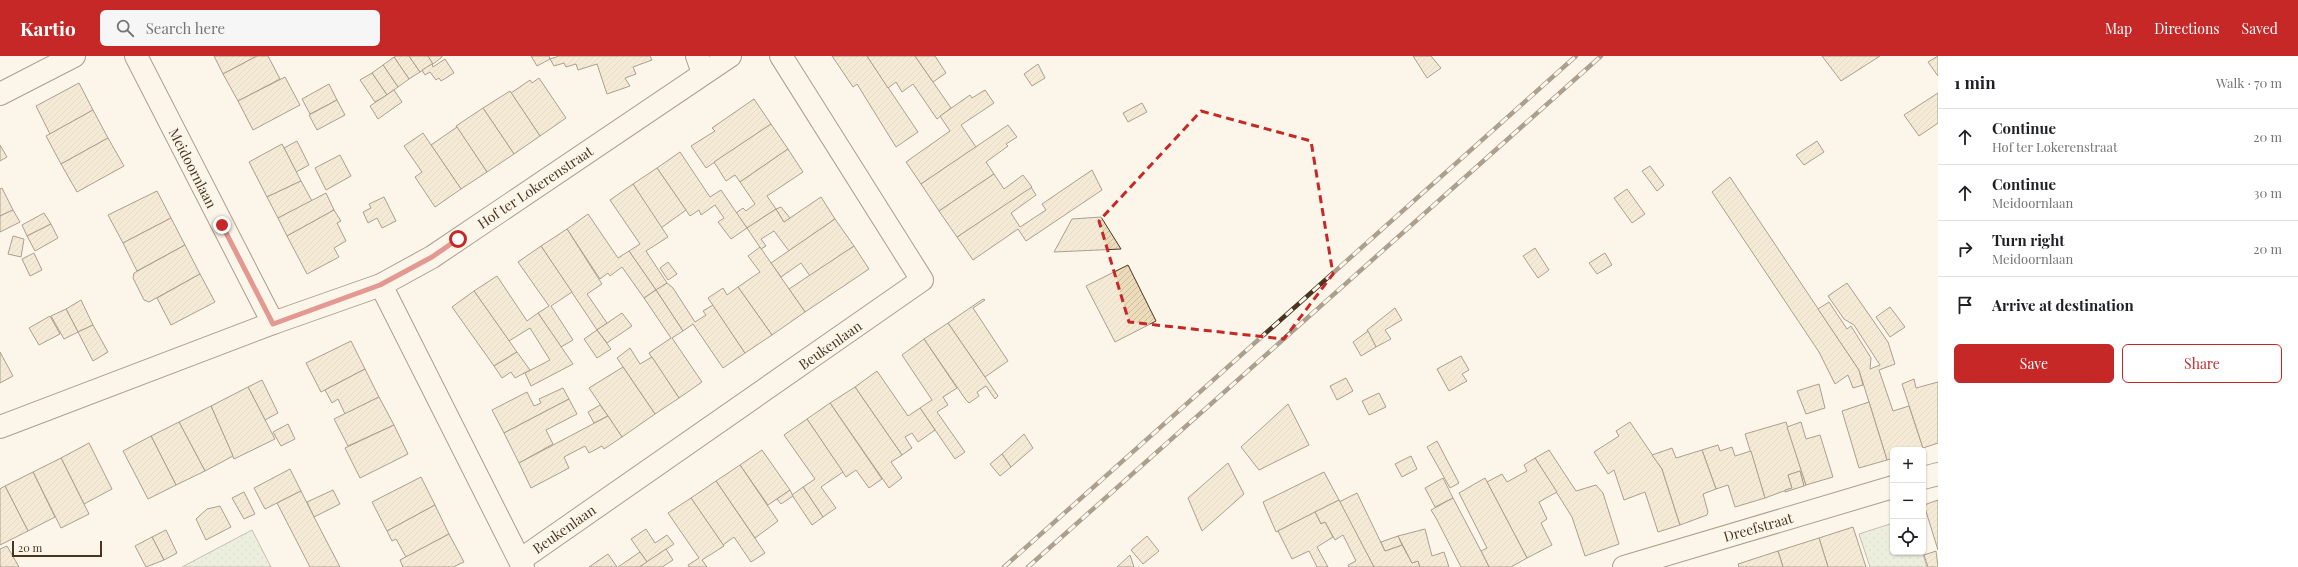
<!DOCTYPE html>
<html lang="en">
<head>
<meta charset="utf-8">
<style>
  :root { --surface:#fff; --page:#f6f6f6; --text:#202124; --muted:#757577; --line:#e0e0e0; --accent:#c62828 }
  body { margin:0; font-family:"Playfair Display",serif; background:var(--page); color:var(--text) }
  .controls { position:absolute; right:12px; bottom:12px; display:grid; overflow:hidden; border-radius:6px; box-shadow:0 1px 3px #0004 }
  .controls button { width:36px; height:36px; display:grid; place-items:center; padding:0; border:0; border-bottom:1px solid var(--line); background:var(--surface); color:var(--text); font:20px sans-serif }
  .scale { position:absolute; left:12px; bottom:10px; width:90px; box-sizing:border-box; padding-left:4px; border:2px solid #4a3520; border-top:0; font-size:11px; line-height:14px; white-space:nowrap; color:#4a3520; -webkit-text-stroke:3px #fbf6e9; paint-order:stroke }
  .stop { position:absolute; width:12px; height:12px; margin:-9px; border:3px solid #c62828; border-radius:50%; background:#fff }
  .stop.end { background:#c62828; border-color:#fff; box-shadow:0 1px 4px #0008 }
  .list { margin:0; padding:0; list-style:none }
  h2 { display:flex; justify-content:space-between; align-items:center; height:52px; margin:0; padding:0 16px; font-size:17px }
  h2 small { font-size:13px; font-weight:400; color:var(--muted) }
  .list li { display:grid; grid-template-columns:26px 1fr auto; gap:12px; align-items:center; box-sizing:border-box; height:56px; padding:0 16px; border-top:1px solid var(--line) }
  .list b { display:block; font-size:15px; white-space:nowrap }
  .list p { margin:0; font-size:13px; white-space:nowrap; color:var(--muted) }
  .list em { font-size:13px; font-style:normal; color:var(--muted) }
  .actions { display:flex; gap:8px; padding:12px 16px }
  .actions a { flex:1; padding:9px 0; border:1px solid var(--accent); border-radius:6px; text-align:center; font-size:14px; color:var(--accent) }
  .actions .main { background:var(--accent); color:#fff }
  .icon { flex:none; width:22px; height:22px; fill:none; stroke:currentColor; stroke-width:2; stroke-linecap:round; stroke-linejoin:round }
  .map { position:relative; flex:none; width:1938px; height:511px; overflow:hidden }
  header { display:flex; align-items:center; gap:24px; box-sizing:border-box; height:56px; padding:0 20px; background:var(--accent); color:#fff }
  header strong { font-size:19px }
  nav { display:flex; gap:22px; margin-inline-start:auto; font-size:14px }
  .search { width:280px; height:36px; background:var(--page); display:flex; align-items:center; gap:10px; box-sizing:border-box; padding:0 14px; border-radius:6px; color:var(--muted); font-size:15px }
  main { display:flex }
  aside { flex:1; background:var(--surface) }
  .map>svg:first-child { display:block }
  .grass { fill:url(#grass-dots); stroke:#887966 }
  .building { fill:url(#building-hatch); stroke:#4a3520 }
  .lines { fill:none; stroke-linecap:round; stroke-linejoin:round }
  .minor-casing { stroke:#4a3520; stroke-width:24 }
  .minor { stroke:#fbf6e9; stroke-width:22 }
  .rail-casing { stroke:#4a3520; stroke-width:4.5 }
  .rail { stroke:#fbf6e9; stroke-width:3; stroke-dasharray:9; stroke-linecap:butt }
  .route { stroke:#c62828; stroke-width:5 }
  .marked { fill:none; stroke:#c62828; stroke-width:3; stroke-dasharray:8 5; stroke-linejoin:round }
  .labels { text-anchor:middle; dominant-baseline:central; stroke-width:3; stroke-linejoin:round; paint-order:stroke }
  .street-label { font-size:14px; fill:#4a3520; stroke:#fbf6e9 }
</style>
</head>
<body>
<header>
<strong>Kartio</strong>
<div class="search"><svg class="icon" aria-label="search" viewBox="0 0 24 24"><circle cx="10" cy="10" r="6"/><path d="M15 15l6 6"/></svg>Search here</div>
<nav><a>Map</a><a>Directions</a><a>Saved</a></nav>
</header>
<main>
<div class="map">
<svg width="1938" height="511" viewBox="0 0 1938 511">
  <defs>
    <pattern id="grass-dots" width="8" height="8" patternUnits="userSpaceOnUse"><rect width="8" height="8" fill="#dce7d0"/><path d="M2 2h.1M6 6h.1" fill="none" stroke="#bec7b2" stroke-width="1.8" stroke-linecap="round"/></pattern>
    <pattern id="building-hatch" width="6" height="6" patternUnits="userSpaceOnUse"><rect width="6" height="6" fill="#ecdcbc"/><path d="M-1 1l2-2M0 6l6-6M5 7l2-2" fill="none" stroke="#ccbda1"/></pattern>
  </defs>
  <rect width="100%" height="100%" fill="#fbf6e9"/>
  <g class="grass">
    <path d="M 1893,467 L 1893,496 L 1922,496 L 1927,511 L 1870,511 L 1859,478 Z"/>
    <path d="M 252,474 L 271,511 L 182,511 Z"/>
  </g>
  <g class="building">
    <path d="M 214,0 L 257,0 L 223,18 Z"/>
    <path d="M 257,0 L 268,0 L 280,23 L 238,45 L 223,18 Z"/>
    <path d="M 396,0 L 409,0 L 420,16 L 409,23 L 394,1 Z"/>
    <path d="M 409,0 L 428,0 L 433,8 L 420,16 Z"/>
    <path d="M 428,0 L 442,0 L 442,1 L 433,8 Z"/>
    <path d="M 531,0 L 549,0 L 550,3 L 537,10 Z"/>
    <path d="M 559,0 L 650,0 L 652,4 L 633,11 L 636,18 L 625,22 L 630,30 L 607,38 L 597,8 L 578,14 L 576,8 L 566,11 L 564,7 L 554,10 L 550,3 Z"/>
    <path d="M 832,0 L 867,0 L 918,76 L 896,91 L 857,28 L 853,31 Z"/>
    <path d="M 867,0 L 915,0 L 951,52 L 937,63 L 913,28 L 902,36 L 896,26 L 888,32 Z"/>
    <path d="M 915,0 L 935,0 L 946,17 L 933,26 Z"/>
    <path d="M 1413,0 L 1431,0 L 1441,12 L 1427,22 Z"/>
    <path d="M 1822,0 L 1880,0 L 1841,25 Z"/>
    <path d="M 1938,0 L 1938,20 L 1928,6 Z"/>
    <path d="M 394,1 L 409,23 L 398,31 L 383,9 Z"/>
    <path d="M 445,3 L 454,17 L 441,25 L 439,22 L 436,24 L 430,16 L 425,19 L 422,14 L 432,8 L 433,11 Z"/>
    <path d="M 1038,8 L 1045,22 L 1032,30 L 1024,18 Z"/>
    <path d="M 383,9 L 398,31 L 387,39 L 372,17 Z"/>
    <path d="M 372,17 L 387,39 L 375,46 L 360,24 Z"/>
    <path d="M 285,21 L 300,49 L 253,74 L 238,45 Z"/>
    <path d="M 539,22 L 566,62 L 540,80 L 511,37 L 530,24 L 532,27 Z"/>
    <path d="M 79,27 L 93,54 L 50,78 L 36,50 Z"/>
    <path d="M 329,28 L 337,44 L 310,58 L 302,43 Z"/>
    <path d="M 394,34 L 402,46 L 378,63 L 370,50 Z"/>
    <path d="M 985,34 L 994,47 L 961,69 L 976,91 L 921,128 L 906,106 L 950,75 L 940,60 L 970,39 L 972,42 Z"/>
    <path d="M 510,35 L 540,80 L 514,98 L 483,52 Z"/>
    <path d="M 1938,37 L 1938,67 L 1919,80 L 1904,59 Z"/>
    <path d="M 754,43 L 771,68 L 706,112 L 691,90 L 715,75 L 712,72 Z"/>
    <path d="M 337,44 L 345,59 L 317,74 L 309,59 Z"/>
    <path d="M 1142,47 L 1147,56 L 1128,66 L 1123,57 Z"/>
    <path d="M 483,52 L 514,98 L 487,116 L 456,70 Z"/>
    <path d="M 93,54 L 108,82 L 61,108 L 46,80 Z"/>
    <path d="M 771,68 L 788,93 L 740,126 L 735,119 L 726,125 L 714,106 Z"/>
    <path d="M 1008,69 L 1017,81 L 1006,88 L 1008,90 L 986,106 L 994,118 L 939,155 L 921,128 Z"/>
    <path d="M 457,71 L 487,116 L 461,133 L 431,89 Z"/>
    <path d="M 423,77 L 461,133 L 435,151 L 415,121 L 422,116 L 404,90 Z"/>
    <path d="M 108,82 L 124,110 L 77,136 L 61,108 Z"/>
    <path d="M 297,85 L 309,109 L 296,116 L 284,92 Z"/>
    <path d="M 1817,85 L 1824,96 L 1804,109 L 1796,99 Z"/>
    <path d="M 282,88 L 301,125 L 267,141 L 249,106 Z"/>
    <path d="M 0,89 L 7,101 L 0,105 Z"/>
    <path d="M 788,93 L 803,116 L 767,140 L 776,153 L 747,172 L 736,157 L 743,152 L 746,155 L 755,148 L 740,126 Z"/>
    <path d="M 680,96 L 710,141 L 721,134 L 747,172 L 731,183 L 718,166 L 724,162 L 715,149 L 701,159 L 699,154 L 690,160 L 657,112 Z"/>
    <path d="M 340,99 L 351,120 L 326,134 L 315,112 Z"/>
    <path d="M 1650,110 L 1664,129 L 1657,135 L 1642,115 Z"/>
    <path d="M 657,112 L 686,154 L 661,172 L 633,128 Z"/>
    <path d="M 1092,114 L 1102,134 L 1026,185 L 1018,173 L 973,204 L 957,181 L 1031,131 L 1036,139 L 1011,157 L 1020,171 L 1046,154 L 1042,148 Z"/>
    <path d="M 994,118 L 1004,133 L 1023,119 L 1032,131 L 957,181 L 939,155 Z"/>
    <path d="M 1730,121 L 1859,314 L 1863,329 L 1853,332 L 1848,319 L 1835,328 L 1819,296 L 1712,136 Z"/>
    <path d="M 301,125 L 312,145 L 278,162 L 267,141 Z"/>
    <path d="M 633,128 L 668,181 L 646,195 L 667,227 L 656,234 L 629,195 L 640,188 L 610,144 Z"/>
    <path d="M 2,132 L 13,154 L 0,160 L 0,133 Z"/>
    <path d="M 1627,133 L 1645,158 L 1632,167 L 1614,142 Z"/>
    <path d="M 157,135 L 171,162 L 123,187 L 108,159 Z"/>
    <path d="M 326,137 L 334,154 L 287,180 L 278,162 Z"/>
    <path d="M 384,141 L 396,165 L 382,172 L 377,162 L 368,167 L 363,156 L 371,152 L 369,148 Z"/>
    <path d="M 821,141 L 835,163 L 789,195 L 774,175 L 761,183 L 766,190 L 761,193 L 747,172 L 776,153 L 784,166 Z"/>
    <path d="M 781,151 L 790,162 L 784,166 L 776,153 Z"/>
    <path d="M 13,154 L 20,166 L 0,176 L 0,160 Z"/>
    <path d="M 334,154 L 341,165 L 337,167 L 346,185 L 334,192 L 339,201 L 307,218 L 287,180 Z"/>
    <path d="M 44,157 L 51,168 L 27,180 L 22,169 Z"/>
    <path d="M 588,158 L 618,202 L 629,195 L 656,234 L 644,242 L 622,211 L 610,220 L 608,217 L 600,223 L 567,173 Z"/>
    <path d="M 1101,161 L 1121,193 L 1054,196 L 1072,163 Z"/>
    <path d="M 171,162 L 185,189 L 137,215 L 123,187 Z"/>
    <path d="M 835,163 L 854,190 L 810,220 L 801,207 L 781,221 L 771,207 Z"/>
    <path d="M 51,168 L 58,182 L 35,195 L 27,180 Z"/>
    <path d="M 567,173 L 602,228 L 587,238 L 607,267 L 597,274 L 541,190 Z"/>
    <path d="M 13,180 L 24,183 L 21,201 L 8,198 Z"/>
    <path d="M 185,189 L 200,218 L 149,246 L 144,244 L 133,222 L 134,217 Z"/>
    <path d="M 541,190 L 572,236 L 551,250 L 573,284 L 561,291 L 538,257 L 549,250 L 518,206 Z"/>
    <path d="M 854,190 L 869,213 L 805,256 L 789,233 Z"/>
    <path d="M 760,191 L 805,256 L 772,279 L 738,231 L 760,216 L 748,200 Z"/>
    <path d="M 1535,192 L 1549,214 L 1538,222 L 1523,200 Z"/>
    <path d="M 34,197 L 42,214 L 30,220 L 22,203 Z"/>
    <path d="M 1605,197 L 1612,209 L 1597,218 L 1589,207 Z"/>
    <path d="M 668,206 L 677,218 L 668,224 L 660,212 Z"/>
    <path d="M 1128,209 L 1156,265 L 1115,286 L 1086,230 Z"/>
    <path d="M 200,218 L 215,246 L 171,269 L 157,242 Z"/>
    <path d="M 497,220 L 527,265 L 538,257 L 573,308 L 531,330 L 525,317 L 550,304 L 530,272 L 509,285 L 474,235 Z"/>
    <path d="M 667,227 L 673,232 L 695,266 L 706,259 L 703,255 L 713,249 L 745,297 L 723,312 L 693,268 L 683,275 L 656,234 Z"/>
    <path d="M 1847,227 L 1888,286 L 1895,308 L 1879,314 L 1893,355 L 1909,350 L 1923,392 L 1893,394 L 1893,402 L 1887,404 L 1859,314 L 1818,253 L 1829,246 L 1847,273 L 1851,270 L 1871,302 L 1870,313 L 1880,309 L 1854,269 L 1844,263 L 1828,240 Z"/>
    <path d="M 738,231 L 772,279 L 745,297 L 708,242 L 723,232 L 727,239 Z"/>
    <path d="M 656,234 L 683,275 L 672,282 L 702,326 L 679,342 L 649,297 L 671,282 L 644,242 Z"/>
    <path d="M 474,235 L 517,296 L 494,310 L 452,251 Z"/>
    <path d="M 983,243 L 985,244 L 973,252 L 1008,305 L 985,321 L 948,267 Z"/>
    <path d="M 81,244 L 93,269 L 78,276 L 66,253 Z"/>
    <path d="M 1890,251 L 1905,271 L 1890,281 L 1876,261 Z"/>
    <path d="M 1395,252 L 1402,264 L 1385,274 L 1391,283 L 1376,291 L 1367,274 Z"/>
    <path d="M 66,253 L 78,276 L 64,283 L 51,260 Z"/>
    <path d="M 622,257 L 632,270 L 607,287 L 597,274 Z"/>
    <path d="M 50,260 L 60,278 L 39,289 L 29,272 Z"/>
    <path d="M 948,267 L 998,340 L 995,343 L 986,330 L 977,336 L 979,340 L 969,347 L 966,344 L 924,283 Z"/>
    <path d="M 93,269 L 108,296 L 93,305 L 78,276 Z"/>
    <path d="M 597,274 L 611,293 L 597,302 L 584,283 Z"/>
    <path d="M 1368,275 L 1376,291 L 1361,300 L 1353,286 Z"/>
    <path d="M 924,283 L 957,332 L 943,341 L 948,349 L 937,356 L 965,396 L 955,403 L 920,352 L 932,344 L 902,299 Z"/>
    <path d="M 351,285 L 365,313 L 321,336 L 306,307 Z"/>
    <path d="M 630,292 L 640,308 L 652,301 L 679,342 L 655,358 L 617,302 Z"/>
    <path d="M 0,296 L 13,320 L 0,327 Z"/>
    <path d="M 517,296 L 530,314 L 515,322 L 511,316 L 502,322 L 494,310 Z"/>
    <path d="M 1461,300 L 1469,314 L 1462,318 L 1467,325 L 1449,335 L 1437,313 Z"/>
    <path d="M 623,311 L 655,358 L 622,381 L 589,332 Z"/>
    <path d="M 365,313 L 379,341 L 345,358 L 338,343 L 332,347 L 325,334 Z"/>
    <path d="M 877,315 L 908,360 L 920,352 L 935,374 L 918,386 L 912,377 L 905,381 L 912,392 L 902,399 L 855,331 Z"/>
    <path d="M 1346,322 L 1353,335 L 1337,344 L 1330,330 Z"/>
    <path d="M 1914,323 L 1916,332 L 1938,326 L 1938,387 L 1923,392 L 1902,328 Z"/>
    <path d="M 262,324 L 278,357 L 265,364 L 248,331 Z"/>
    <path d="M 1819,328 L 1825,352 L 1806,358 L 1797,335 Z"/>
    <path d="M 248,331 L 275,383 L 234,403 L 211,350 Z"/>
    <path d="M 855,331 L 902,399 L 891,406 L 902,422 L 889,432 L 830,347 Z"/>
    <path d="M 563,332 L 569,343 L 504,377 L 492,354 L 527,336 L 534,350 L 541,347 L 539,343 Z"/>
    <path d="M 1379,337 L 1386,351 L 1369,359 L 1362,345 Z"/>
    <path d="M 379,341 L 394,369 L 348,390 L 334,363 Z"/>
    <path d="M 569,343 L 577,358 L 546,374 L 553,388 L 519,407 L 504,377 Z"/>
    <path d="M 1869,346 L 1887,404 L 1859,412 L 1842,355 Z"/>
    <path d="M 830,347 L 882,423 L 869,432 L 856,414 L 846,421 L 807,363 Z"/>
    <path d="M 1288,348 L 1309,389 L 1259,414 L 1241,391 Z"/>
    <path d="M 600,349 L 608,360 L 594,367 L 588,356 Z"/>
    <path d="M 211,350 L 233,400 L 205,415 L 179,366 Z"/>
    <path d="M 608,360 L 622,381 L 604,393 L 602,390 L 589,397 L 585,390 L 564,401 L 569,412 L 531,432 L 519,407 Z"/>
    <path d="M 807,363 L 843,416 L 821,431 L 836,452 L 823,461 L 803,431 L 815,423 L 784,379 Z"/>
    <path d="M 179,366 L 205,415 L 176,429 L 151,380 Z"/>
    <path d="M 1630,366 L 1662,413 L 1680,469 L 1658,476 L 1645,436 L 1624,444 L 1614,414 L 1608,418 L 1594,396 L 1619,380 L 1616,375 Z"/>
    <path d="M 1786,366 L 1806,429 L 1804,430 L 1800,415 L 1788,419 L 1792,432 L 1765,442 L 1745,378 Z"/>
    <path d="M 1801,366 L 1806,383 L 1820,379 L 1833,421 L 1806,429 L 1787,371 Z"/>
    <path d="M 288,368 L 295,383 L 281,390 L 273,376 Z"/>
    <path d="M 394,369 L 408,398 L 360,422 L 345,392 Z"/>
    <path d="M 1024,378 L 1033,392 L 1011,411 L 1002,398 Z"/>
    <path d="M 151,380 L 176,429 L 148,443 L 123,395 Z"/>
    <path d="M 1437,385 L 1459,427 L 1450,432 L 1427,391 Z"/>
    <path d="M 89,387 L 112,433 L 84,448 L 61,402 Z"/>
    <path d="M 1718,389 L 1720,395 L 1732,391 L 1735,400 L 1751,395 L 1765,442 L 1735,451 L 1728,429 L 1716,433 L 1702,394 Z"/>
    <path d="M 1672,392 L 1676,402 L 1702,394 L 1716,433 L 1703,438 L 1708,456 L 1707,459 L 1680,469 L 1662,413 L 1652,399 Z"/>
    <path d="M 762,394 L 790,434 L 768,449 L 740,409 Z"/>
    <path d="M 1549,394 L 1576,435 L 1596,429 L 1603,437 L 1619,488 L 1585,500 L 1572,461 L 1535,402 Z"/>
    <path d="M 1002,398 L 1011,411 L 1000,420 L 990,408 Z"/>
    <path d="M 1411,400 L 1417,413 L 1402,421 L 1395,408 Z"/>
    <path d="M 61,402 L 89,458 L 61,472 L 33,416 Z"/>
    <path d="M 1535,402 L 1557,436 L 1539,446 L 1547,463 L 1541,467 L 1552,489 L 1527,502 L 1487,426 L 1502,418 L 1507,426 L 1527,415 L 1524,409 Z"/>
    <path d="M 1228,407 L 1244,438 L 1202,475 L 1188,442 Z"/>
    <path d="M 740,409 L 778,465 L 755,482 L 716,425 Z"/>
    <path d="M 290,413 L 301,435 L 265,453 L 254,432 Z"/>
    <path d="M 1800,415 L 1804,430 L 1785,436 L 1785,434 L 1792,432 L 1788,419 Z"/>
    <path d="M 33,416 L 55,461 L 28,475 L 5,430 Z"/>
    <path d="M 1324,416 L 1339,444 L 1276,476 L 1263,446 Z"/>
    <path d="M 421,421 L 435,449 L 387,475 L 372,446 Z"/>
    <path d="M 1443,422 L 1453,442 L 1435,451 L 1425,432 Z"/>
    <path d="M 1485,422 L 1527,502 L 1511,511 L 1489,511 L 1481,495 L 1487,492 L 1459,437 Z"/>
    <path d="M 716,425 L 765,497 L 751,506 L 734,481 L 723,489 L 691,442 Z"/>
    <path d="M 5,430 L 28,475 L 0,489 L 0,433 Z"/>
    <path d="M 803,431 L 823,461 L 812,469 L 792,439 Z"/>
    <path d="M 333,434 L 340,448 L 314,461 L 307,446 Z"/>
    <path d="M 790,434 L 793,440 L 781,448 L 777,443 Z"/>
    <path d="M 301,435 L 314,461 L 340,511 L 310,511 L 277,447 Z"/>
    <path d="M 244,436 L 255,458 L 244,463 L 232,442 Z"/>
    <path d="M 1357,437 L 1385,495 L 1402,489 L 1412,507 L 1418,505 L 1420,511 L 1374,511 L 1339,446 Z"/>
    <path d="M 691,442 L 724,490 L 702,504 L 707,511 L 689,511 L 688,509 L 699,502 L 668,457 Z"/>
    <path d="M 1453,442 L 1481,495 L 1489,511 L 1461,511 L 1436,462 L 1431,454 Z"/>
    <path d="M 1339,444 L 1374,511 L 1349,511 L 1348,509 L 1356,505 L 1343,479 L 1335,484 L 1325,466 L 1321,468 L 1315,456 Z"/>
    <path d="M 1938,444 L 1938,494 L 1924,449 Z"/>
    <path d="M 435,449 L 449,478 L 406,501 L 396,483 L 392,485 L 387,475 Z"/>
    <path d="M 220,450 L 231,471 L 206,484 L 196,463 L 207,453 Z"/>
    <path d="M 1315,456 L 1321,468 L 1325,466 L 1333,481 L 1317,491 L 1328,511 L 1317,511 L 1309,495 L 1292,503 L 1278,475 Z"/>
    <path d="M 1853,471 L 1866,511 L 1828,511 L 1819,482 Z"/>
    <path d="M 646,473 L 655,487 L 667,479 L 674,488 L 647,506 L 631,483 Z"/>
    <path d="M 1425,473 L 1432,500 L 1444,496 L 1449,511 L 1420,511 L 1418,505 L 1412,507 L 1398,480 Z"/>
    <path d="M 166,474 L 177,497 L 164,504 L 152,481 Z"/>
    <path d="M 449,478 L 464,506 L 453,511 L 403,511 L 400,504 Z"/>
    <path d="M 1147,480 L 1159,495 L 1143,508 L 1131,494 Z"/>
    <path d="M 1398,480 L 1402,489 L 1385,495 L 1381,486 Z"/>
    <path d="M 152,481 L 164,504 L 146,511 L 135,490 Z"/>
    <path d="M 1819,482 L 1828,511 L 1783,511 L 1778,495 Z"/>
    <path d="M 7,490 L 19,511 L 0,511 L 0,493 Z"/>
    <path d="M 666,493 L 673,504 L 662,511 L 639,511 Z"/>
    <path d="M 1778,495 L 1783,511 L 1739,511 L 1738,508 Z"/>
    <path d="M 1936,495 L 1938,511 L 1928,511 L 1924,499 Z"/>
    <path d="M 640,496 L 647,506 L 639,511 L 618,511 Z"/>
    <path d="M 608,498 L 617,511 L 589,511 Z"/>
    <path d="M 1130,499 L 1134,511 L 1117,511 Z"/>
  </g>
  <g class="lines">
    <g class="minor-casing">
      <g id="minor">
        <path d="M 136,0 L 273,267"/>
        <path d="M 697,0 L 703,17"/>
        <path d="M 0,38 L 74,0"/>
        <path d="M 381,229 L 523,511"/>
        <path d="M 0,371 L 273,267 L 381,229 L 432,201 L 730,0"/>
        <path d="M 1923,422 L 1938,418"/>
        <path d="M 520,504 L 922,224 L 781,0"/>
        <path d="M 1624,511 L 1893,431"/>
      </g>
    </g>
    <use href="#minor" class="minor"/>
    <g class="rail-casing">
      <g id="rail">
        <path d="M 1004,511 L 1576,0"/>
        <path d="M 1028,511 L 1601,0"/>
      </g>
    </g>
    <use href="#rail" class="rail"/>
  </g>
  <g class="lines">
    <path class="route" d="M 222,169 L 273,268 L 380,229 L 432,201 L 458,183"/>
  </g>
  <path d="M0 0H1938V511H0ZM 1201,55 L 1311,85 L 1333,218 L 1284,283 L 1129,266 L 1099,165 Z" fill="#fbf6e9" fill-opacity=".55" fill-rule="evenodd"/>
  <path class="marked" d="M 1201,55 L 1311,85 L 1333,218 L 1284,283 L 1129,266 L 1099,165 Z"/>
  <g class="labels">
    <g class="street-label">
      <text transform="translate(193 112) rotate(63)">Meidoornlaan</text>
      <text transform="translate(535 131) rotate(-34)">Hof ter Lokerenstraat</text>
      <text transform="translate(830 289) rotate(-35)">Beukenlaan</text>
      <text transform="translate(1758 471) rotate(-16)">Dreefstraat</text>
      <text transform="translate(564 473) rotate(-35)">Beukenlaan</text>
    </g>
  </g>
</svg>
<div class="controls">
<button>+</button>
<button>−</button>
<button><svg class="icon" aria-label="locate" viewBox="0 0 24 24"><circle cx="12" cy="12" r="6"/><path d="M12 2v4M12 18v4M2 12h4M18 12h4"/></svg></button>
</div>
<div class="scale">20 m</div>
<div class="stop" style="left:458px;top:183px"></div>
<div class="stop end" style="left:222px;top:169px"></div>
</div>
<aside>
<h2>1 min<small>Walk · 70 m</small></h2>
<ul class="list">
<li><svg class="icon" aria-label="ahead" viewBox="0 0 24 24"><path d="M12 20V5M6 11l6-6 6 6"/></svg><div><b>Continue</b><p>Hof ter Lokerenstraat</p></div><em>20 m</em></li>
<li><svg class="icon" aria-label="ahead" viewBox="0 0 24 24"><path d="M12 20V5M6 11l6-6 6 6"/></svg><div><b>Continue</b><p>Meidoornlaan</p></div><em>30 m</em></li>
<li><svg class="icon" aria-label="right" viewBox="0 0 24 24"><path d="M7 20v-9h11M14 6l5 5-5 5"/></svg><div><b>Turn right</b><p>Meidoornlaan</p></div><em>20 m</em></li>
<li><svg class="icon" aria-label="arrive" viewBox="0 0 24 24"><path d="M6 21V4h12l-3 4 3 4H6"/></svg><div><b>Arrive at destination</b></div></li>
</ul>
<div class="actions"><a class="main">Save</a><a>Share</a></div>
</aside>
</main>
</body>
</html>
